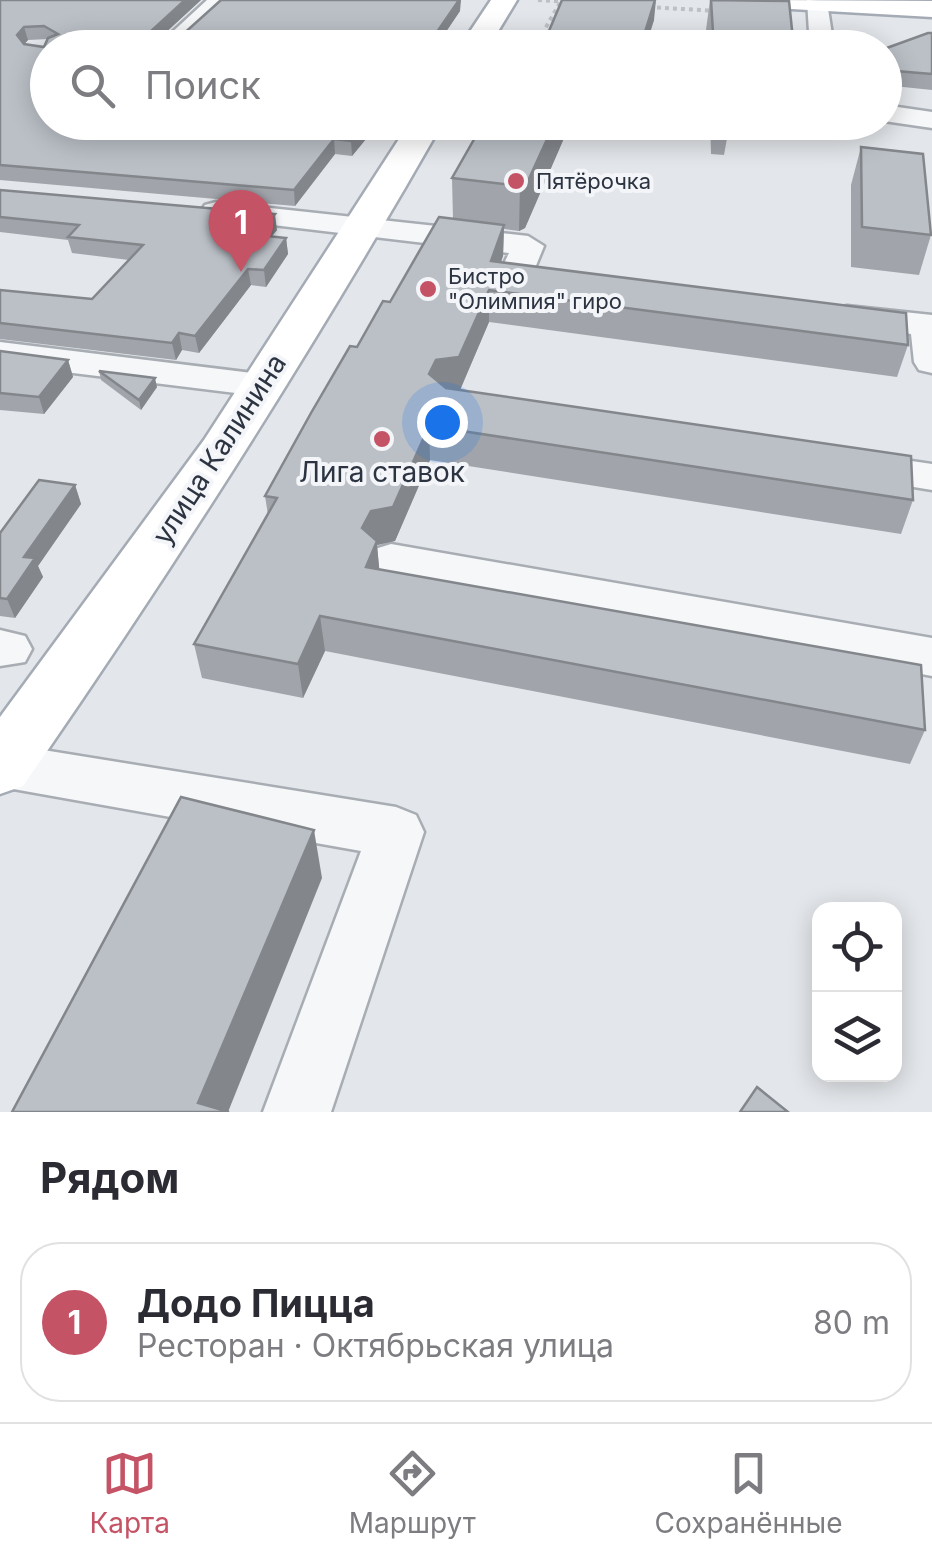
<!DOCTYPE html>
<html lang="ru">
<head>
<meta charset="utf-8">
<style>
  :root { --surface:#fff; --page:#f2f2f3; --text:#2b2b33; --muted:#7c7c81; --line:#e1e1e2; --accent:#c55366 }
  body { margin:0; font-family:Inter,sans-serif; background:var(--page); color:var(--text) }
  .controls { position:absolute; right:30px; bottom:30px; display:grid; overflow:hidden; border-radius:20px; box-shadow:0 5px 25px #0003 }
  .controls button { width:90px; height:90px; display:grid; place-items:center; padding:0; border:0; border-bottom:2px solid var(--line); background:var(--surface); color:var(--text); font:50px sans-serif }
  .you { position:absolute; left:442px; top:422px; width:35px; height:35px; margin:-25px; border:8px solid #fff; border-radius:50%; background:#1a73e8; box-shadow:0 0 0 15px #1a73e833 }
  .badge { display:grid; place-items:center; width:65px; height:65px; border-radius:50%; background:var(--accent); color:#fff; font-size:32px; font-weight:700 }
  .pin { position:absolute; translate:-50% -82px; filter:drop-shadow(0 2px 5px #0008) }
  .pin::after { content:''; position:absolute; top:52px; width:35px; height:30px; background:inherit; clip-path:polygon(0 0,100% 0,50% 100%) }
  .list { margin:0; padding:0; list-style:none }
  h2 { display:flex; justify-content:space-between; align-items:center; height:130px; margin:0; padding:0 40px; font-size:42px }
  h2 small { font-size:32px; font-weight:400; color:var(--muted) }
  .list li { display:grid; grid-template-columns:65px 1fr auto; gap:30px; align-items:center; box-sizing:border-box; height:160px; margin:0 20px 20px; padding:0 20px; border:2px solid var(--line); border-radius:40px }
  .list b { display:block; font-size:38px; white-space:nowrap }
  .list p { margin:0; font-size:32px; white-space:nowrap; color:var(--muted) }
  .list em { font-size:32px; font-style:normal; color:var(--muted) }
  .icon { flex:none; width:55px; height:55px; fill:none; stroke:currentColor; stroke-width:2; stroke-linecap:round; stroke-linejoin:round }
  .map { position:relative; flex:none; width:932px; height:1112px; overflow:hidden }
  .search { position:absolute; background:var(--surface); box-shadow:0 5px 25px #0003; left:30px; right:30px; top:30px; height:110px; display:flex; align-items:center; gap:25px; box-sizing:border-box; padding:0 35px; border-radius:55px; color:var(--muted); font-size:38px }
  .sheet { height:310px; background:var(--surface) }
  nav { display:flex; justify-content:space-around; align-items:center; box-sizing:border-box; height:140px; border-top:2px solid var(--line); background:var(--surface); font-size:28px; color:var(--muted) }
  nav a { display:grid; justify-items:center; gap:5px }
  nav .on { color:var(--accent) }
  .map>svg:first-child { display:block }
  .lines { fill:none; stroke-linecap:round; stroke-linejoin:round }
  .minor-casing { stroke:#a8adb4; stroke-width:5 }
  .major-casing { stroke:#a4abb5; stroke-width:5 }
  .path { stroke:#bdc0c6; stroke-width:4; stroke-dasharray:4 4; stroke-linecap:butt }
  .minor { fill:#f6f7f9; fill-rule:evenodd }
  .major { fill:#fff; fill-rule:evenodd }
  .wall { fill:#a1a5ab; fill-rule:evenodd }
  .shaded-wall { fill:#83868b }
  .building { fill:#bbc0c7; stroke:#83868b; stroke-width:2.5; fill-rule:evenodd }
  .poi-dot { fill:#c55366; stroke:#f3f5f8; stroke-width:4 }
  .labels { text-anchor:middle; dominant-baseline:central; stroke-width:8; stroke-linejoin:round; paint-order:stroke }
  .far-poi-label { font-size:22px; fill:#2c3442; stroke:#f3f5f8; text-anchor:start }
  .street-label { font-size:28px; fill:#2c3442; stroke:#f3f5f8 }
  .poi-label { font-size:28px; fill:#2c3442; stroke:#f3f5f8 }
</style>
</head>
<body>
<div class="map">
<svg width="932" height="1112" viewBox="0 0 932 1112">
  <rect width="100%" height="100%" fill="#e3e6ea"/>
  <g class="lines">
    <g class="minor-casing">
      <g id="minor">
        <path d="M 207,0 L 231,0 L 180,48 L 155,48 Z"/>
        <path d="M 807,0 L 827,2 L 834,48 L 810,48 Z"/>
        <path d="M 884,105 L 932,112 L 932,128 L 884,121 Z"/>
        <path d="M 216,202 L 528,236 L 544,246 L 535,268 L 577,275 L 582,282 L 577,289 L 565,292 L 503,283 L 498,276 L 509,253 L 205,217 L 201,211 L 205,205 Z"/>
        <path d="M 847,306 L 932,315 L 932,373 L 919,370 L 914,362 L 911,334 L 835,323 L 830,316 L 835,309 Z"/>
        <path d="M 0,342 L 261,374 L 274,377 L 280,385 L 274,393 L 261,396 L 0,364 Z"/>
        <path d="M 850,452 L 932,464 L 932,490 L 835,474 L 829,465 L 835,456 Z"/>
        <path d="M 391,544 L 932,638 L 932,676 L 375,571 L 368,560 L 375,549 Z"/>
        <path d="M 0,630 L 25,636 L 32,649 L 25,662 L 0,666 Z"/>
        <path d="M 0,743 L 396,807 L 416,815 L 424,832 L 331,1112 L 263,1112 L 361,851 L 2,787 Z"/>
      </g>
    </g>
    <g class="major-casing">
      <g id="major">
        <path d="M 491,0 L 517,0 L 488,48 L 459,48 Z"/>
        <path d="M 761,0 L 932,1 L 932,17 L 774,8 Z"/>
        <path d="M 410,122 L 443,122 C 313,350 172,571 23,786 L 0,794 L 0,717 L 204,440 Z"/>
      </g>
    </g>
    <g class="path">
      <path d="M 538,0 L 567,2"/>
      <path d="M 649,7 L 717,11"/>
      <path d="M 534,48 L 561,1"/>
    </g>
    <use href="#minor" class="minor"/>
    <use href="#major" class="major"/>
  </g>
  <g class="wall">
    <path d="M 0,0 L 201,0 L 161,37 L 180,37 L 460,2 L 460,11 L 435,48 L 48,48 L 380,122 L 352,156 L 335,154 L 295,206 L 0,180 ZM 48,39 L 44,47 L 24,44 L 28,40 Z"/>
    <path d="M 710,0 L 787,0 L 793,39 L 791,48 L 707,48 L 706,30 Z"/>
    <path d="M 654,20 L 645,48 L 545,48 L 546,38 Z"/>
    <path d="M 932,33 L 932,90 L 884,85 L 884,49 Z"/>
    <path d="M 571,122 L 525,228 L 519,231 L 504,229 L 503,256 L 501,262 L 908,345 L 897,377 L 489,322 L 460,390 L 913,500 L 901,534 L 430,460 L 395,541 L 377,545 L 379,569 L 925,730 L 910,764 L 325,651 L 303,698 L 202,678 L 194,644 L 268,515 L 265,496 L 357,347 L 453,219 L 452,178 Z"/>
    <path d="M 710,122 L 730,122 L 724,155 L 711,154 Z"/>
    <path d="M 861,147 L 931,235 L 919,275 L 851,267 L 851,185 Z"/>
    <path d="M 0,190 L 277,230 L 272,236 L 286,238 L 288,254 L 266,287 L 251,285 L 199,353 L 182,350 L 176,360 L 0,339 L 0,290 L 92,299 L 129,260 L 72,253 L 68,240 L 0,232 Z"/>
    <path d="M 0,351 L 68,360 L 73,377 L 44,414 L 0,410 Z"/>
    <path d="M 99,371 L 157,387 L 141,410 L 101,380 Z"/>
    <path d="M 75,485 L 81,504 L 38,566 L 43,577 L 15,618 L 0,616 L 0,533 Z"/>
  </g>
  <g class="shaded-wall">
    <path d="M 185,0 L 201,0 L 152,45 L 150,32 Z"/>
    <path d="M 455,0 L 461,0 L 460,11 L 435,48 L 426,48 Z"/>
    <path d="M 656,0 L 654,20 L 645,48 L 640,48 Z"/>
    <path d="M 24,27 L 28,40 L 20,49 L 17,35 Z"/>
    <path d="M 367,122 L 380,122 L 352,156 L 351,141 Z"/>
    <path d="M 555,122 L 571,122 L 525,228 L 519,231 L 520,186 Z"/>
    <path d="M 334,139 L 335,154 L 295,206 L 294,190 Z"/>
    <path d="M 275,214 L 277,230 L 260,251 L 258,235 Z"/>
    <path d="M 504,225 L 503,256 L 490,292 L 491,261 Z"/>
    <path d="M 286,238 L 288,254 L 266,287 L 264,270 Z"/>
    <path d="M 248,269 L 251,285 L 199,353 L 195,336 Z"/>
    <path d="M 489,290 L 489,322 L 460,390 L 437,393 L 429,374 L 436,360 Z"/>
    <path d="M 179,333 L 182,350 L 176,360 L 172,343 Z"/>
    <path d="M 68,360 L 73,377 L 44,414 L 39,397 Z"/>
    <path d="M 155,378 L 157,387 L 141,410 L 139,400 Z"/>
    <path d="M 429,426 L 430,460 L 395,541 L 377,545 L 380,576 L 366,567 L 362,528 L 371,511 Z"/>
    <path d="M 75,485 L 81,504 L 38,566 L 43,577 L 15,618 L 7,599 L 24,557 Z"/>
    <path d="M 320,616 L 325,651 L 303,698 L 298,664 Z"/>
    <path d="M 314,830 L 322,878 L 228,1112 L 198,1103 Z"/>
  </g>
  <g class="building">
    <path d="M 0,0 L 185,0 L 150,32 L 150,37 L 180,37 L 221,0 L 459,0 L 426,48 L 48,48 L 48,122 L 367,122 L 351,141 L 334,139 L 294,190 L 0,165 ZM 44,26 L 58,34 L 48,38 L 44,47 L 24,44 L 17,35 L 24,27 Z"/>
    <path d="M 562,0 L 655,0 L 640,48 L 563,48 L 546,38 Z"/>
    <path d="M 711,0 L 789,1 L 793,39 L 745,36 L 743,48 L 714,48 Z"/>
    <path d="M 928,33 L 932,33 L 932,74 L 884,70 L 884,49 Z"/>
    <path d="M 484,122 L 555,122 L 527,183 L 520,186 L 452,178 Z"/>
    <path d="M 861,147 L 923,154 L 931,235 L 862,227 Z"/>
    <path d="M 0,190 L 275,214 L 258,235 L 286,238 L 264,270 L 248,269 L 195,336 L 179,333 L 172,343 L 0,323 L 0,290 L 92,299 L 143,245 L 68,237 L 79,225 L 0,217 Z"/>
    <path d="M 439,217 L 504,225 L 491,261 L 906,313 L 908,345 L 489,290 L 459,357 L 436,360 L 429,374 L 446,388 L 911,456 L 913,500 L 429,426 L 393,507 L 371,511 L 362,528 L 377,541 L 366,567 L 921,665 L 925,730 L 320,616 L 298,664 L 194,644 L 277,498 L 265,496 L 311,413 L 350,346 L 357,347 L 383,301 L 390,302 Z"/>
    <path d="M 0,351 L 68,360 L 39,397 L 0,393 Z"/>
    <path d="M 99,371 L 155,378 L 139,400 Z"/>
    <path d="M 39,480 L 75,485 L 24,557 L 35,558 L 7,599 L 0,598 L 0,533 Z"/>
    <path d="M 181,797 L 314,830 L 198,1103 L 229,1112 L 12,1112 Z"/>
    <path d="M 757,1087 L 788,1112 L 740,1112 Z"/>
  </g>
  <g class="poi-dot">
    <circle cx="516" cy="181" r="10"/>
    <circle cx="428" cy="289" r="10"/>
    <circle cx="382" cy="439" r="10"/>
  </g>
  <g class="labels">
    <g class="far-poi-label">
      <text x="536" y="181">Пятёрочка</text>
      <text x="448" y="276">Бистро<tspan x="448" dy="25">"Олимпия" гиро</tspan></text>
    </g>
    <g class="street-label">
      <text transform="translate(219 449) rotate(-57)">улица Калинина</text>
    </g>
    <g class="poi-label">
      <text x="382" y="472">Лига ставок</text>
    </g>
  </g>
</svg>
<div class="controls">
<button><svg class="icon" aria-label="locate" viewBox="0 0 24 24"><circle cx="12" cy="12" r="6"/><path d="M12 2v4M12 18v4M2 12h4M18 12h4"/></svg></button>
<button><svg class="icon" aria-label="layers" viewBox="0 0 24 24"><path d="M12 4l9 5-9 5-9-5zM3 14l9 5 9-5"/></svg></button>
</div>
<div class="you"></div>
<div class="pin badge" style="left:241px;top:272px">1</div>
<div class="search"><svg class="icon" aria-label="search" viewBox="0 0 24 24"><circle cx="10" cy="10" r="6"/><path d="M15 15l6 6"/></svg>Поиск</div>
</div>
<section class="sheet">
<h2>Рядом<small></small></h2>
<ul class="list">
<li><span class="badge">1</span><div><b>Додо Пицца</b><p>Ресторан · Октябрьская улица</p></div><em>80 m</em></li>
</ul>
</section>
<nav>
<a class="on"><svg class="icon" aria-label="map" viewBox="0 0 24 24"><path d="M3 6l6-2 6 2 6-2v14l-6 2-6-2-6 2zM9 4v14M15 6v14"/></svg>Карта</a>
<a><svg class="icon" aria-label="directions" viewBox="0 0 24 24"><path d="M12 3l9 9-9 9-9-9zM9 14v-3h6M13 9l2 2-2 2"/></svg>Маршрут</a>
<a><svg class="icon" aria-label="saved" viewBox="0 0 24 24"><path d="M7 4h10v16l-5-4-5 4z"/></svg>Сохранённые</a>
</nav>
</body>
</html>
